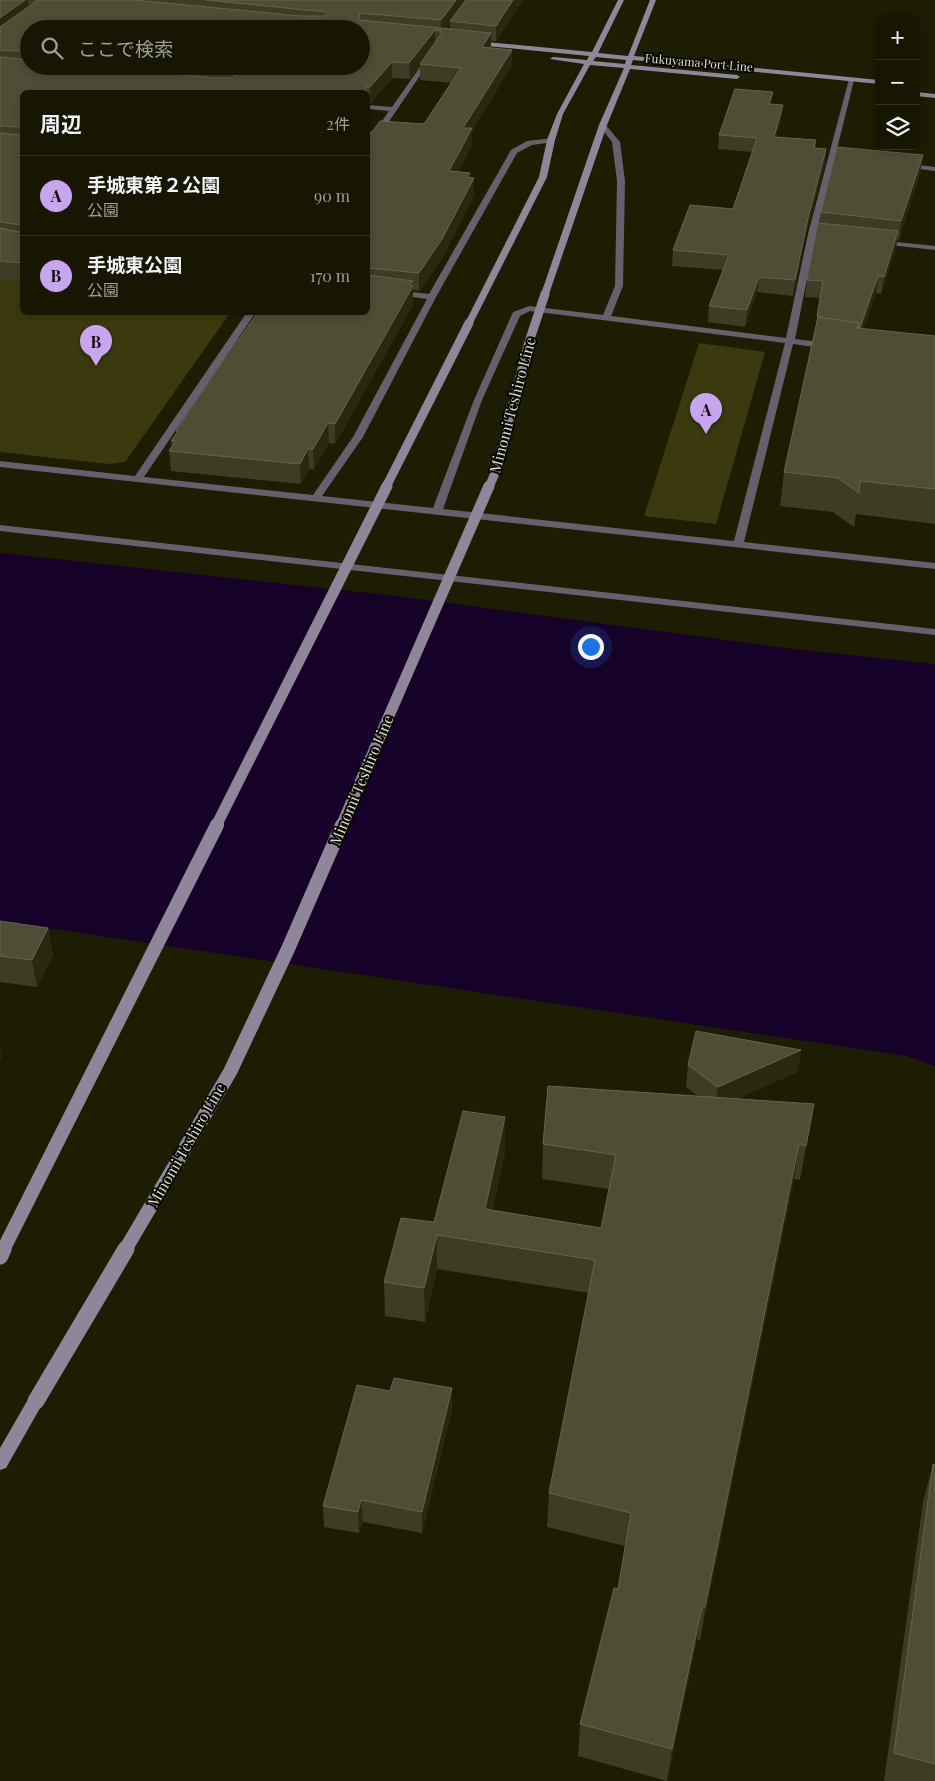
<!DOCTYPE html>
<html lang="ja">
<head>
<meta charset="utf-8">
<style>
  :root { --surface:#161603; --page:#232312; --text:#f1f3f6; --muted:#9e9f9a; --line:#353525; --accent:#c7a6ef }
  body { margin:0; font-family:"Playfair Display","Noto Sans JP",serif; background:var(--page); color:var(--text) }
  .controls { position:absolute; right:15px; top:15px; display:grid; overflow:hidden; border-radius:8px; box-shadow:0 2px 8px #0003 }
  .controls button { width:45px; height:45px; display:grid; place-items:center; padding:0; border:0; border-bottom:1px solid var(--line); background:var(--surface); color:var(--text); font:25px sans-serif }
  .you { position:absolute; left:590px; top:646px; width:18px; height:18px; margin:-12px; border:4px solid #fff; border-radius:50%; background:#1a73e8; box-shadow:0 0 0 8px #1a73e833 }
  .badge { display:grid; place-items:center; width:32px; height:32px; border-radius:50%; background:var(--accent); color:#111; font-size:16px; font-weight:700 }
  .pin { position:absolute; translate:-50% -41px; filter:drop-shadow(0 1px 2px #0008) }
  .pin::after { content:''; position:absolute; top:26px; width:18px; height:15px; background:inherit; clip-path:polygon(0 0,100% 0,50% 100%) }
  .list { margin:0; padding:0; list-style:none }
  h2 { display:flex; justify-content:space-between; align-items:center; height:65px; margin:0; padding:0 20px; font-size:21px }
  h2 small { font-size:16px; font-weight:400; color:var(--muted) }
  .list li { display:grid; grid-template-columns:32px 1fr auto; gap:15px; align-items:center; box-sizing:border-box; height:80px; padding:0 20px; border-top:1px solid var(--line) }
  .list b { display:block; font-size:19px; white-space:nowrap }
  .list p { margin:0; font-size:16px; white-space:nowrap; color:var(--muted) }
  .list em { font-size:16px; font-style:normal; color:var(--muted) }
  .icon { flex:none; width:28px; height:28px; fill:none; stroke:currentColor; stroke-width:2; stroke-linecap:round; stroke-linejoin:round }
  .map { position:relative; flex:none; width:935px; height:1781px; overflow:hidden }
  .search { position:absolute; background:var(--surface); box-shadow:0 2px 8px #0003; left:20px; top:20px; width:350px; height:55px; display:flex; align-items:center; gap:12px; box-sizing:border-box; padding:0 18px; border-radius:28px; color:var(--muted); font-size:19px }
  .panel { position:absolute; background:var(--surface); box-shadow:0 2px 8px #0003; left:20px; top:90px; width:350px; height:225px; border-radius:8px }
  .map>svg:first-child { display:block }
  .green { fill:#3b3a0e }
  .water { fill:#160128 }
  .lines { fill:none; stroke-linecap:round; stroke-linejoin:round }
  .street { fill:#65606b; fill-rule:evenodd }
  .secondary { fill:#8f8799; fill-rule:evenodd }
  .secondary-bridge-far3 { stroke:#8f8799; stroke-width:9 }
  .secondary-bridge-far2 { stroke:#8f8799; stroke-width:11 }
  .secondary-bridge-far1 { stroke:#8f8799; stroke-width:14 }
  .secondary-bridge { stroke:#8f8799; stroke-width:17 }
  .wall { fill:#3d3d25; fill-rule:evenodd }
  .shaded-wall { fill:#292910 }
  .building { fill:#4e4e37; stroke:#65654f }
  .labels { text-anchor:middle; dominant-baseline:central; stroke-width:4; stroke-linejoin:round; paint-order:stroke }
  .far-street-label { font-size:12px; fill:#dddece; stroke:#070701 }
  .street-label { font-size:15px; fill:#dddece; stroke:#070701 }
</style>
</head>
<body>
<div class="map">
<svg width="935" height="1781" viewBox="0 0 935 1781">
  <rect width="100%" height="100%" fill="#1d1d04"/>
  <g class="green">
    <path d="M 0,253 L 22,256 L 22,312 L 230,313 L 125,462 L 109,464 L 0,452 Z"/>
    <path d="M 699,343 L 765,352 L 716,524 L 644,516 Z"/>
  </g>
  <path class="water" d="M 0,553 L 396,596 L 802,650 L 935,664 L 935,1066 L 907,1056 L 0,921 Z"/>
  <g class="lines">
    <g class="street">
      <path d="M 427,57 L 432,58 L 371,148 L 368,148 L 368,142 L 389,111 L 368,109 L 368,105 L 392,107 Z"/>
      <path d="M 849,79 L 854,80 L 816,234 L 795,339 L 828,343 L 832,346 L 828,349 L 793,344 L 744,542 L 935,563 L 935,569 L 0,467 L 0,461 L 135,476 L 247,312 L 256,312 L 144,477 L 313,495 L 353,437 L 427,299 L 368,291 L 368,287 L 429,294 L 511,150 L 527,141 L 554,138 L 554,142 L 532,145 L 517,153 L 436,297 L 363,437 L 322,496 L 433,508 L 474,400 L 513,312 L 529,306 L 603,315 L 615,286 L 617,181 L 612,142 L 599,125 L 601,124 L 605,124 L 620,142 L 625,181 L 623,286 L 611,316 L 786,338 L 808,234 ZM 530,311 L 785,343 L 734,541 L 443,509 L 482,400 L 520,316 Z"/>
      <path d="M 902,163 L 935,167 L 935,171 L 905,167 L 902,167 Z"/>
      <path d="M 877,240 L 935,246 L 935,250 L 880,244 L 876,242 Z"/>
      <path d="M 0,525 L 935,629 L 935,635 L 0,531 Z"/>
    </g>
    <g class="secondary">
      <path d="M 618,0 L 624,0 L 598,53 L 628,56 L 650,0 L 656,0 L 634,56 L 879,80 L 879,84 L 633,60 L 631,65 L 737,75 L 740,77 L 737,79 L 630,69 L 607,125 L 549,294 L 545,296 L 541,294 L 599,125 L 624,68 L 590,65 L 563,114 L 555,140 L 547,177 L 473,323 L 466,325 L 465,323 L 539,177 L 547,140 L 557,114 L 584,64 L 550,59 L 553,57 L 587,60 L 589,56 L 476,45 L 473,43 L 476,41 L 592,52 ZM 596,57 L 626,60 L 625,64 L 593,61 Z"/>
      <path d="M 916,92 L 935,94 L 935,98 L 916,96 Z"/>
      <path d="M 36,1394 L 42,1396 L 44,1401 L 6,1468 L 0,1470 L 0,1448 L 30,1396 Z"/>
    </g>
    <g class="secondary-bridge-far3">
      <path d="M 386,487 L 469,323"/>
      <path d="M 489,487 L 496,471 L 529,342 L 545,294"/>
    </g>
    <g class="secondary-bridge-far2">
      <path d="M 216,826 L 387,486"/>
      <path d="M 341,826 L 489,486"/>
    </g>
    <g class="secondary-bridge-far1">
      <path d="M 3,1250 L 217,825"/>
      <path d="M 125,1250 L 230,1072 L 288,949 L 342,825"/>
    </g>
    <g class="secondary-bridge">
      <path d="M 0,1256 L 3,1249"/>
      <path d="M 36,1401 L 126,1249"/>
    </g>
  </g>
  <g class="wall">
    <path d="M 0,0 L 523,0 L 496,41 L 491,41 L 491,48 L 512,50 L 512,65 L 472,131 L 472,145 L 458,172 L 470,173 L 470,178 L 474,178 L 474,195 L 443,257 L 419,291 L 413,290 L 413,305 L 335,444 L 329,443 L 314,469 L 309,469 L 301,484 L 171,471 L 169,451 L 172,446 L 171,441 L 176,433 L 176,431 L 239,339 L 368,312 L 368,120 L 369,133 L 424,124 L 451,83 L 420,80 L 420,66 L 410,79 L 392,78 L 371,103 L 368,104 L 368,92 L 22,92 L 22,281 L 0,279 ZM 450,22 L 450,29 L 446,29 ZM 29,29 L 361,66 L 29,66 Z"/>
    <path d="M 772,104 L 781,120 L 776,137 L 816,140 L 815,148 L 826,149 L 825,164 L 806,234 L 793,296 L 757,292 L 745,327 L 708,322 L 709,306 L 723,270 L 672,266 L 673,250 L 733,209 L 752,152 L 718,149 L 719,135 Z"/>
    <path d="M 923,155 L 920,173 L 899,240 L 897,240 L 896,248 L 881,294 L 876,293 L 863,329 L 935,336 L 935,524 L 856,514 L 854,527 L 833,512 L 780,506 L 784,472 L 815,332 L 820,298 L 805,297 L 807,280 L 819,223 L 821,212 Z"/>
    <path d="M 0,921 L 48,928 L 53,955 L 37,987 L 0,982 Z"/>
    <path d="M 801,1050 L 797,1072 L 737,1099 L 808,1138 L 800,1180 L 794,1179 L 700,1640 L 697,1639 L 667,1781 L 578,1756 L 580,1724 L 618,1589 L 625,1546 L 547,1527 L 549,1493 L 589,1293 L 437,1269 L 425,1322 L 385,1316 L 384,1282 L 434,1222 L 505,1117 L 505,1152 L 492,1210 L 601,1228 L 609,1189 L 542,1179 L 543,1144 L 699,1097 L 686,1087 L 688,1065 Z"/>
    <path d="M 452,1388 L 452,1410 L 422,1533 L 363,1522 L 359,1533 L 324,1527 L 323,1506 L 390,1391 Z"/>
    <path d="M 933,1464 L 935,1465 L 935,1781 L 884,1781 L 923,1502 Z"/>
  </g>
  <g class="shaded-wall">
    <path d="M 25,0 L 28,0 L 30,13 L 0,35 L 0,18 Z"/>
    <path d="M 456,0 L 467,0 L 450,21 L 450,22 L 441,35 L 441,20 Z"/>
    <path d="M 513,0 L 523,0 L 496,41 L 496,26 Z"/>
    <path d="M 435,30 L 435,45 L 420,64 L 420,66 L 410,79 L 409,63 Z"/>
    <path d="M 491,33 L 491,48 L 482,47 Z"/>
    <path d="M 512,50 L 512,65 L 472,131 L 472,145 L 449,188 L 449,171 L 463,128 Z"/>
    <path d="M 392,62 L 392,78 L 371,103 L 370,87 Z"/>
    <path d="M 773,92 L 771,106 L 769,104 Z"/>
    <path d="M 783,105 L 781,120 L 772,152 L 774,137 Z"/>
    <path d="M 369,120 L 369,137 L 368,140 L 368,122 Z"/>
    <path d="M 826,149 L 825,164 L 806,234 L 793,296 L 795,280 L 808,218 Z"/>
    <path d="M 923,155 L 920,173 L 899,240 L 901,221 Z"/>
    <path d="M 470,173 L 470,187 L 474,178 L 474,195 L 443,257 L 419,291 L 419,273 Z"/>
    <path d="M 898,231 L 896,248 L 881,294 L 884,277 Z"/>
    <path d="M 878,276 L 876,293 L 858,345 L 860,328 Z"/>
    <path d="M 759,277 L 757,292 L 745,327 L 747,310 Z"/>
    <path d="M 413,281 L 413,305 L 335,444 L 335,424 Z"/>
    <path d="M 328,423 L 329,443 L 314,469 L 313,449 Z"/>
    <path d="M 308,449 L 309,469 L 301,484 L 300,464 Z"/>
    <path d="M 48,928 L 53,955 L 37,987 L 32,960 Z"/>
    <path d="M 0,1048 L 2,1057 L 0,1060 Z"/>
    <path d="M 801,1050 L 797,1072 L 715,1109 L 718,1087 Z"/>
    <path d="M 814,1104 L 808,1138 L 800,1180 L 806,1146 Z"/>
    <path d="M 505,1117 L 505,1152 L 484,1243 L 485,1209 Z"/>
    <path d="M 799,1144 L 794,1179 L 700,1640 L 705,1607 Z"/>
    <path d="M 437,1235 L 437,1269 L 425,1322 L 424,1288 Z"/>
    <path d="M 452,1388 L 452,1410 L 422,1533 L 422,1512 Z"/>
    <path d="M 361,1500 L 363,1522 L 359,1533 L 358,1512 Z"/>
    <path d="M 702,1607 L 697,1639 L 667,1781 L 672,1749 Z"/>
  </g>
  <g class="building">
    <path d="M 0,0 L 25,0 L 0,18 Z"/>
    <path d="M 38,0 L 135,0 L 300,16 L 325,16 L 327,14 L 326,12 L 206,0 L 456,0 L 441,20 L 359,13 L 360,20 L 491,33 L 482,47 L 512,50 L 463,128 L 472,128 L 449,171 L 470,173 L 467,177 L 474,178 L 442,239 L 419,273 L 368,268 L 368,133 L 372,132 L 380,121 L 424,124 L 461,68 L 420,64 L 441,34 L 441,31 L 435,30 L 409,63 L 392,62 L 370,87 L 366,87 L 366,92 L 22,92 L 22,263 L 0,261 L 0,228 L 19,232 L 21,230 L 21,225 L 0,222 L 0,133 L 21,135 L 20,127 L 0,126 L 0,57 L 29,60 L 29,66 L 97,66 L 215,78 L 233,78 L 235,76 L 230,72 L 170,66 L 361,66 L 361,29 L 29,29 L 29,52 L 0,50 L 0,27 Z"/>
    <path d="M 466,0 L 513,0 L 496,26 L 450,21 Z"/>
    <path d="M 735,89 L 773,92 L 769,104 L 783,105 L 774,137 L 816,140 L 814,148 L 826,149 L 808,218 L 795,280 L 759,277 L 747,310 L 709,306 L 729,255 L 673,250 L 690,205 L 733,209 L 757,138 L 719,135 Z"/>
    <path d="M 837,147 L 923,155 L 901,221 L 821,212 Z"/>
    <path d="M 818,223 L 898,231 L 884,277 L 878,276 L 860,328 L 858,328 L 859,323 L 820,318 L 820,316 L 817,316 L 823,281 L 807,280 Z"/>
    <path d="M 368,275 L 413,281 L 410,285 L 413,286 L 335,424 L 328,423 L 313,449 L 308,449 L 300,464 L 169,451 L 175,441 L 171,441 L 178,431 L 176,431 L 237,339 L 239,339 L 258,312 L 368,312 Z"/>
    <path d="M 818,317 L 859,323 L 857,328 L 935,336 L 935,489 L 860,481 L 859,493 L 838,478 L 784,472 Z"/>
    <path d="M 0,921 L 48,928 L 32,960 L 0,956 Z"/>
    <path d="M 696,1031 L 801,1050 L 718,1087 L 688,1065 Z"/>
    <path d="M 548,1086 L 814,1104 L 806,1146 L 799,1144 L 705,1607 L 702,1607 L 672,1749 L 580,1724 L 614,1588 L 618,1589 L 631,1513 L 549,1493 L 595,1260 L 437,1235 L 424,1288 L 384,1282 L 401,1218 L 434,1222 L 463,1111 L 505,1117 L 485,1209 L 601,1228 L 616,1155 L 543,1144 Z"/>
    <path d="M 394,1378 L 452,1388 L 422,1512 L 361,1500 L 358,1512 L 323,1506 L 357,1385 L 390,1391 Z"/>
    <path d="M 933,1464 L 935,1465 L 935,1764 L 894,1753 Z"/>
  </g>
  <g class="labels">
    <g class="far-street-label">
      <text transform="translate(699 62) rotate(5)">Fukuyama Port Line</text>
    </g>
    <g class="street-label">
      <text transform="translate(512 405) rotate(-75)">Minomi Teshiro Line</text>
      <text transform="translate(361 780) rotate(-67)">Minomi Teshiro Line</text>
      <text transform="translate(186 1145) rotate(-60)">Minomi Teshiro Line</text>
    </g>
  </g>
</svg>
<div class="controls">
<button>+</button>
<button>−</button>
<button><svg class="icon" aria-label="layers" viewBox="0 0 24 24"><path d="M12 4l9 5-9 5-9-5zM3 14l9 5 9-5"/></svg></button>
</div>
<div class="you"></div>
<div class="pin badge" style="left:706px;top:434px">A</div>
<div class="pin badge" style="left:96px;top:366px">B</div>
<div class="search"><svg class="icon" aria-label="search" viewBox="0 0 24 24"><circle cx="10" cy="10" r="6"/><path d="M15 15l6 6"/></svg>ここで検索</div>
<section class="panel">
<h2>周辺<small>2件</small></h2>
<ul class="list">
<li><span class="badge">A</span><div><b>手城東第２公園</b><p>公園</p></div><em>90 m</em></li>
<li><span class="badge">B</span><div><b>手城東公園</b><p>公園</p></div><em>170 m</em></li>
</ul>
</section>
</div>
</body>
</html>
